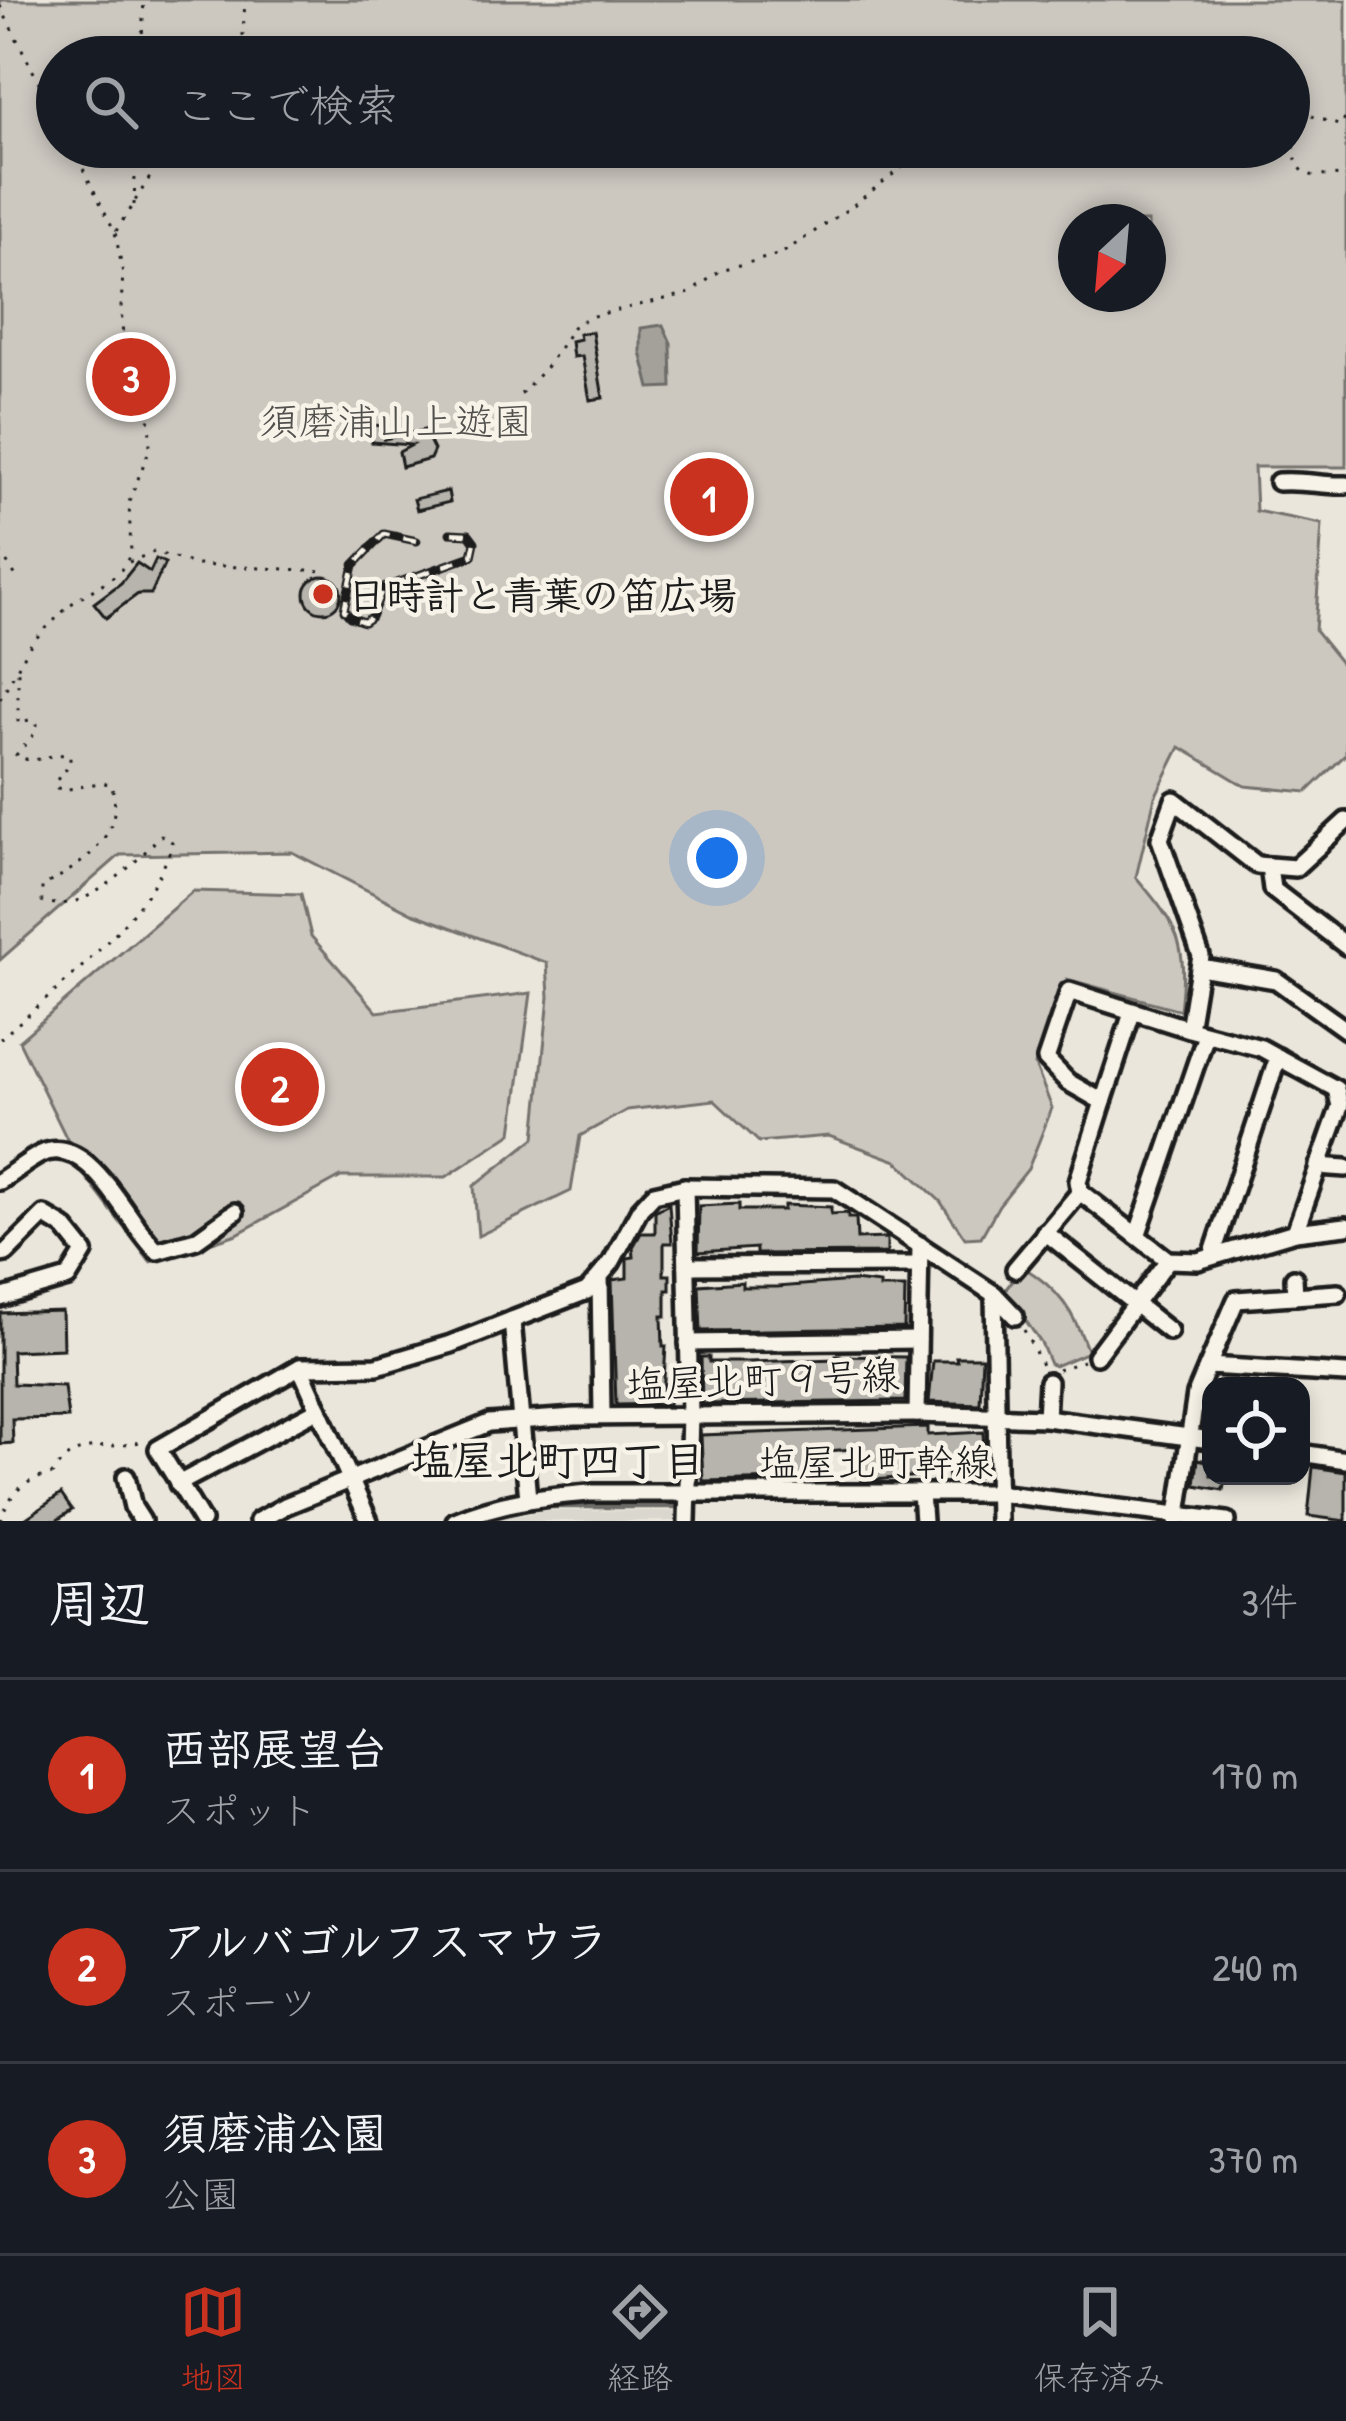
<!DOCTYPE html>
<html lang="ja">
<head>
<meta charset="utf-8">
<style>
  :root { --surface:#171b24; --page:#20242c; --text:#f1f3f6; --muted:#9ea1a6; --line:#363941; --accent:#c8321e }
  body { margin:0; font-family:"Patrick Hand","Klee One",sans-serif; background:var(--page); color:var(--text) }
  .controls { position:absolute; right:36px; bottom:36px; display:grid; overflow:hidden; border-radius:24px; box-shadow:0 6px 18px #0003 }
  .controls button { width:108px; height:108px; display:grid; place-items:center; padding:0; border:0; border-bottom:3px solid var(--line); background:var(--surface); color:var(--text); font:60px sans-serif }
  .compass { position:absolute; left:1058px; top:204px; width:108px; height:108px; border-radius:50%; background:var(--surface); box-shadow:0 6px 18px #0003; rotate:206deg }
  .you { position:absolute; left:717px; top:858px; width:42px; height:42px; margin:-30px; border:9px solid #fff; border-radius:50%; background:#1a73e8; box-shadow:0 0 0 18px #1a73e833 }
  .badge { display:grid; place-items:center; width:78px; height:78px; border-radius:50%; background:var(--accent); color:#fff; font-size:39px; font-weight:700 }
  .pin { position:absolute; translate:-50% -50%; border:6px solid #fff; box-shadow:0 3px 12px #0006 }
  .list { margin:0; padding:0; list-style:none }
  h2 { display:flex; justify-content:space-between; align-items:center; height:156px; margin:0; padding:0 48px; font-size:51px }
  h2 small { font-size:39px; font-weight:400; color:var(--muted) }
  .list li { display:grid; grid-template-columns:78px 1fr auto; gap:36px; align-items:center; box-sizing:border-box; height:192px; padding:0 48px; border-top:3px solid var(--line) }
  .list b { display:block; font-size:45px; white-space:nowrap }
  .list p { margin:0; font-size:39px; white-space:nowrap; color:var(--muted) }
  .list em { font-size:39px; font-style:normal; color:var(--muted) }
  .icon { flex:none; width:66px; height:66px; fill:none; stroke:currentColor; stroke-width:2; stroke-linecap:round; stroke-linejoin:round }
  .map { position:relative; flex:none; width:1346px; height:1521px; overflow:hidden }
  .search { position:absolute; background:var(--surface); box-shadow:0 6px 18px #0003; left:36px; right:36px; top:36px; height:132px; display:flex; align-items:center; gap:30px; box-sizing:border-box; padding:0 42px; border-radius:66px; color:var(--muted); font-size:45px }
  .sheet { height:732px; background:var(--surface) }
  nav { display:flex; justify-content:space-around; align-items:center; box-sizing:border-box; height:168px; border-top:3px solid var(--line); background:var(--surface); font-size:33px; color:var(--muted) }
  nav a { display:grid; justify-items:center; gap:6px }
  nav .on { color:var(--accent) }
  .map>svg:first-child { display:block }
  .built { fill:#dad7ce }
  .green { fill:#ccc8c0; stroke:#74726e; stroke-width:3; fill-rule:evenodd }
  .water { fill:#a3a19a; stroke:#6d6c68; stroke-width:3 }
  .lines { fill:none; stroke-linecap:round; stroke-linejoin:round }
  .stream { stroke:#6d6c68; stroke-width:4.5 }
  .building { fill:#b6b4ac; stroke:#1c1c1c; stroke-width:3 }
  .minor-casing { stroke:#1c1c1c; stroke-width:24 }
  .path { stroke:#1c1c1c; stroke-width:3; stroke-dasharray:3 9; stroke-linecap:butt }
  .minor { stroke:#f7f3e8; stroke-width:15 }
  .rail-casing { stroke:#1c1c1c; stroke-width:9 }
  .rail { stroke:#f7f3e8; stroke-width:4.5; stroke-dasharray:14; stroke-linecap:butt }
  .poi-dot { fill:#c8321e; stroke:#f7f3e8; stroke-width:4.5 }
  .labels { text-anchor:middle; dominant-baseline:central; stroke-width:9; stroke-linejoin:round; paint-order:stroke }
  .park-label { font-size:39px; fill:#51504d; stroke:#f7f3e8 }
  .poi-label { font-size:39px; font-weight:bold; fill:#1c1c1c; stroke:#f7f3e8; text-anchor:start }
  .street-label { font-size:39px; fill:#1c1c1c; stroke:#f7f3e8 }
  .neighbourhood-label { font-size:42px; font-weight:bold; fill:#1c1c1c; stroke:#f7f3e8 }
</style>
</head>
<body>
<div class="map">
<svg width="1346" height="1521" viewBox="0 0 1346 1521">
  <rect width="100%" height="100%" fill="#eae6dc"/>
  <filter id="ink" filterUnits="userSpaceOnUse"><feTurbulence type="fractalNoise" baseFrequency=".00833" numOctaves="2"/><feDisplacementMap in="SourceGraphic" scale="24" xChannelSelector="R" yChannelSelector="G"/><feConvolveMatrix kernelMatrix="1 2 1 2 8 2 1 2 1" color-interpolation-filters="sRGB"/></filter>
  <g filter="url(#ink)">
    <path class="built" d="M 541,1511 L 679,1511 L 679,1521 L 493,1521 Z"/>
    <g class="green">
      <path d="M 0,0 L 1346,0 L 1346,467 L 1254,467 L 1256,511 L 1322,524 L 1315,631 L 1346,669 L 1346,754 L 1307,792 L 1245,786 L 1180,747 L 1155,797 L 1136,877 C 1179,928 1188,943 1180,1010 L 1067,979 L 1035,1065 L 1052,1108 L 1028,1169 L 999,1205 L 981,1237 L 965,1238 L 940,1201 L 897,1161 L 829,1136 L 759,1142 L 714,1100 L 627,1110 L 580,1136 L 571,1191 L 478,1236 L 474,1186 L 535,1138 L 549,997 L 547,963 L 412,913 L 292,852 L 120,855 L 0,960 ZM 57,57 L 1289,57 L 1289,147 L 57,147 ZM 1076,222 L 1148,222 L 1148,294 L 1076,294 Z"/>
      <path d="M 193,891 L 301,894 L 311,936 L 377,1012 L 531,993 L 512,1133 L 446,1177 L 341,1177 L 237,1234 L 150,1262 L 85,1176 L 19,1041 Z"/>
      <path d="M 1023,1267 C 1059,1289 1074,1312 1088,1352 L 1055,1366 L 1050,1364 L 1041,1343 L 1005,1290 Z"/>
    </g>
    <path class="water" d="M 663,325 L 671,343 L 672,387 L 650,388 L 641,352 L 641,328 Z"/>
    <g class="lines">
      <g class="stream">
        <path d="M 327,1409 L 353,1465"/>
        <path d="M 483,1521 L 537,1507 L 675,1507"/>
        <path d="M 695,1521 L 695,1511"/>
      </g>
    </g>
    <g class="building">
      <path d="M 592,332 L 603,398 L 590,400 L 582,356 L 573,357 L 571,341 L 580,339 L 579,334 Z"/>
      <path d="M 372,425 L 384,426 L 384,439 L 424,430 L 434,450 L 430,459 L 402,467 L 399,452 L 412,445 L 372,442 Z"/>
      <path d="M 715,485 L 722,504 L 704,510 L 697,491 Z"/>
      <path d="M 448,491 L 450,502 L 417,510 L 414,499 Z"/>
      <path d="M 156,559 L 165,563 L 151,594 L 138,594 L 106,618 L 94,603 L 121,583 L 137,563 L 150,572 Z"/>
      <circle cx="323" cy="594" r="18"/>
      <path d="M 669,1204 L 672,1243 L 664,1243 L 664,1275 L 670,1275 L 670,1290 L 666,1290 L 666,1316 L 662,1316 L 663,1346 L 666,1346 L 663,1396 L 669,1396 L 669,1404 L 616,1405 L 612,1280 L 627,1278 L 627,1258 L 634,1257 L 633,1247 L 641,1233 L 655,1233 L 655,1211 Z"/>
      <path d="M 739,1204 L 739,1210 L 784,1210 L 784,1205 L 831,1207 L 831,1214 L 848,1213 L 848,1218 L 856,1218 L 857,1239 L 887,1238 L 887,1253 L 756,1254 L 756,1248 L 698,1252 L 699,1206 Z"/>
      <path d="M 853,1281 L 880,1284 L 880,1288 L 905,1288 L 904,1328 L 701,1331 L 699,1285 L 742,1282 L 742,1287 L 777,1287 Z"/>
      <path d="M 62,1311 L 63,1349 L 12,1351 L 13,1384 L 64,1386 L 68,1418 L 12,1419 L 13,1443 L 0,1444 L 0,1313 Z"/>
      <path d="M 836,1356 L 906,1357 L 905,1401 L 702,1404 L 701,1357 L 709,1357 L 709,1362 L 748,1362 L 836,1359 Z"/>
      <path d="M 956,1357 L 982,1357 L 980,1404 L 929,1402 L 933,1361 L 957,1361 Z"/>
      <path d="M 928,1427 L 928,1435 L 983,1432 L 985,1472 L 977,1473 L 977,1477 L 948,1478 L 947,1470 L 920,1471 L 920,1476 L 862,1481 L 861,1475 L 856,1475 L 853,1449 L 827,1451 L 828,1478 L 703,1481 L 701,1435 Z"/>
      <path d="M 1198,1459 L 1211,1462 L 1211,1476 L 1226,1476 L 1223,1490 L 1195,1485 Z"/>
      <path d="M 1313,1467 L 1346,1472 L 1346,1521 L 1308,1516 Z"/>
      <path d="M 61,1494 L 72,1510 L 56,1521 L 22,1521 Z"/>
    </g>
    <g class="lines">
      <g class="minor-casing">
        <g id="minor">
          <path d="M 1278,482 C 1304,480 1323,486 1346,485"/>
          <path d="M 1269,866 L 1272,889 L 1346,946"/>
          <path d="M 1200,967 L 1276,980 L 1346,1030"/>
          <path d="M 1189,1029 L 1069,991 L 1046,1059 L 1068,1082 L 1103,1102 L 1078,1181 L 1080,1192 L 1168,1260 L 1198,1261 L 1295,1232 L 1340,1106 L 1336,1089 L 1261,1048 L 1189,1029 L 1201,956 L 1160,839 L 1174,800 L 1257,865 L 1295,868 L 1346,821"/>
          <path d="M 1103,1102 L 1132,1013"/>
          <path d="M 1318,1166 L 1346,1168"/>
          <path d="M 0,1181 C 13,1173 27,1161 41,1154 C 90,1132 126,1222 157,1251 L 196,1240 L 235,1212"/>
          <path d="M 685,1187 L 690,1414 L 687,1521"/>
          <path d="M 1045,1232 L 1169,1331"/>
          <path d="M 1295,1232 L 1346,1226"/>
          <path d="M 1137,1236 L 1206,1035"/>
          <path d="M 0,1254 L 6,1253 L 44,1215 L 64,1227 L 84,1252 L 68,1278 L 0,1298"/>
          <path d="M 1212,1256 L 1278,1057"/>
          <path d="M 687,1266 L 919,1265"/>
          <path d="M 1015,1269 L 1080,1192"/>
          <path d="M 600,1276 L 602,1416"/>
          <path d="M 1294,1278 L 1295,1296"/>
          <path d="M 994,1294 L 1015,1316"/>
          <path d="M 688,1343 L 918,1340"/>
          <path d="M 1096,1356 L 1168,1260"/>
          <path d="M 1208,1366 L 1346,1374"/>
          <path d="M 300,1367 L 369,1521"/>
          <path d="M 917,1414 L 1046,1418 L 1211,1440"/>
          <path d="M 1046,1418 L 1048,1382"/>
          <path d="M 1301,1453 L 1346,1460"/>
          <path d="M 126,1477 L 133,1507 L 142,1521"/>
          <path d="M 178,1484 L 319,1409"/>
          <path d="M 921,1493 L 923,1521"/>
          <path d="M 528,1499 L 512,1320 L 587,1291 L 611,1263 L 640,1209 L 654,1194 L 685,1187 L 834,1189 L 994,1294 L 998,1521"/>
          <path d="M 202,1521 L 158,1449 L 300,1367 L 377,1366 L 451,1344 L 512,1320"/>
          <path d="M 258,1521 L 285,1506 L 489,1423 L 575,1417 L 917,1414 L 920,1245"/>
          <path d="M 455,1521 C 499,1502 542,1497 589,1493 L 996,1493 L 1227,1521"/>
          <path d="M 1177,1521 L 1196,1394 L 1236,1300 L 1338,1293"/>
        </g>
      </g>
      <g class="path">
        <path d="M 0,6 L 57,118"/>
        <path d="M 141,57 L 144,0"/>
        <path d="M 231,57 L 243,35 L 245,0"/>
        <path d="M 1289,108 L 1341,126 L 1346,117"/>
        <path d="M 1299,110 C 1295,131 1285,174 1317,176 C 1328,176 1336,174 1346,177"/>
        <path d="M 134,205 L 136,147"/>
        <path d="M 116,231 L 169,147"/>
        <path d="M 521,394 L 548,365 L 573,327 L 589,317 L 690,293 L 721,270 L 781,254 L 851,207 L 928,147"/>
        <path d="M 0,552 L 18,579"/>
        <path d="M 129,562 L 154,552 L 198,565 L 327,571"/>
        <path d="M 0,699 L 32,642 L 71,604 L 119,573 L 131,554 L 129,502 L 150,448 L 149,402 L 124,353 L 121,307 L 123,273 L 115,232 L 72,147"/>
        <path d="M 0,1039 C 52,994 158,909 172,842 L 161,835 C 135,863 84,917 42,901 L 42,886 C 81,867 128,834 111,784 C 92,780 76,792 57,788 L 55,782 L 70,765 L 70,756 C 50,750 37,768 16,755 L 36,732 L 37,724 L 29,720 L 18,723 L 18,670"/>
        <path d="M 1024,1330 L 1044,1369"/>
        <path d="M 1058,1370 L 1083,1361"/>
        <path d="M 1,1521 C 9,1492 24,1480 53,1474 C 75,1434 115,1454 147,1439"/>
      </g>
      <use href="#minor" class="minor"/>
      <g class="rail-casing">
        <path id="rail" d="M 417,541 L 384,534 L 354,565 L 344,610 L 350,617 L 364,622 L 371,617 L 383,588 L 472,556 L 475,542 L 469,534 L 450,533"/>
      </g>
      <use href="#rail" class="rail"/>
    </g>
  </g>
  <circle class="poi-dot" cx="323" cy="594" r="12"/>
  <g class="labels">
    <g class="park-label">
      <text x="396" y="420">須磨浦山上遊園</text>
    </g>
    <g class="poi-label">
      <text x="347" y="594">日時計と青葉の笛広場</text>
    </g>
    <g class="street-label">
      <text transform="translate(763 1379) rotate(-2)">塩屋北町９号線</text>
      <text x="876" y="1461">塩屋北町幹線</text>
    </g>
    <g class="neighbourhood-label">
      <text x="558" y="1459">塩屋北町四丁目</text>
    </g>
  </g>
</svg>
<div class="controls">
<button><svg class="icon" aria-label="locate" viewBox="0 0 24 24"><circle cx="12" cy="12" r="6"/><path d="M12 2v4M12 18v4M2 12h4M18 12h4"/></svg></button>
</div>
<svg class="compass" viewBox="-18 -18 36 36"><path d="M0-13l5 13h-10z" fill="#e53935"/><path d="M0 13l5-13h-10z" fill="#9ea1a6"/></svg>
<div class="you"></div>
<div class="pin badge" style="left:709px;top:497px">1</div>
<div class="pin badge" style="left:280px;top:1087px">2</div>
<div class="pin badge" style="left:131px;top:377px">3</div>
<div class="search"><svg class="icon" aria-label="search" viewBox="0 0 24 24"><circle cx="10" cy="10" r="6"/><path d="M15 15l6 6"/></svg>ここで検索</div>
</div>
<section class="sheet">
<h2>周辺<small>3件</small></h2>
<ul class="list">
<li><span class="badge">1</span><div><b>西部展望台</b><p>スポット</p></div><em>170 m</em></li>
<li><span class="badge">2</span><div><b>アルバゴルフスマウラ</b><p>スポーツ</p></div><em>240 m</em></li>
<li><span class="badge">3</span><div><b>須磨浦公園</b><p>公園</p></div><em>370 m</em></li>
</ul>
</section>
<nav>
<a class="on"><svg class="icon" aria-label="map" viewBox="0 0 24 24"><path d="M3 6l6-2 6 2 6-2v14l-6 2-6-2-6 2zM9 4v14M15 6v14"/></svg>地図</a>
<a><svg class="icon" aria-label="directions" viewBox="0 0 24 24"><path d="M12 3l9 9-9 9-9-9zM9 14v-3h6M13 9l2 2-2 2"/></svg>経路</a>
<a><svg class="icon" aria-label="saved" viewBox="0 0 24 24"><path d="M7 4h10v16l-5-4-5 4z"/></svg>保存済み</a>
</nav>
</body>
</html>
